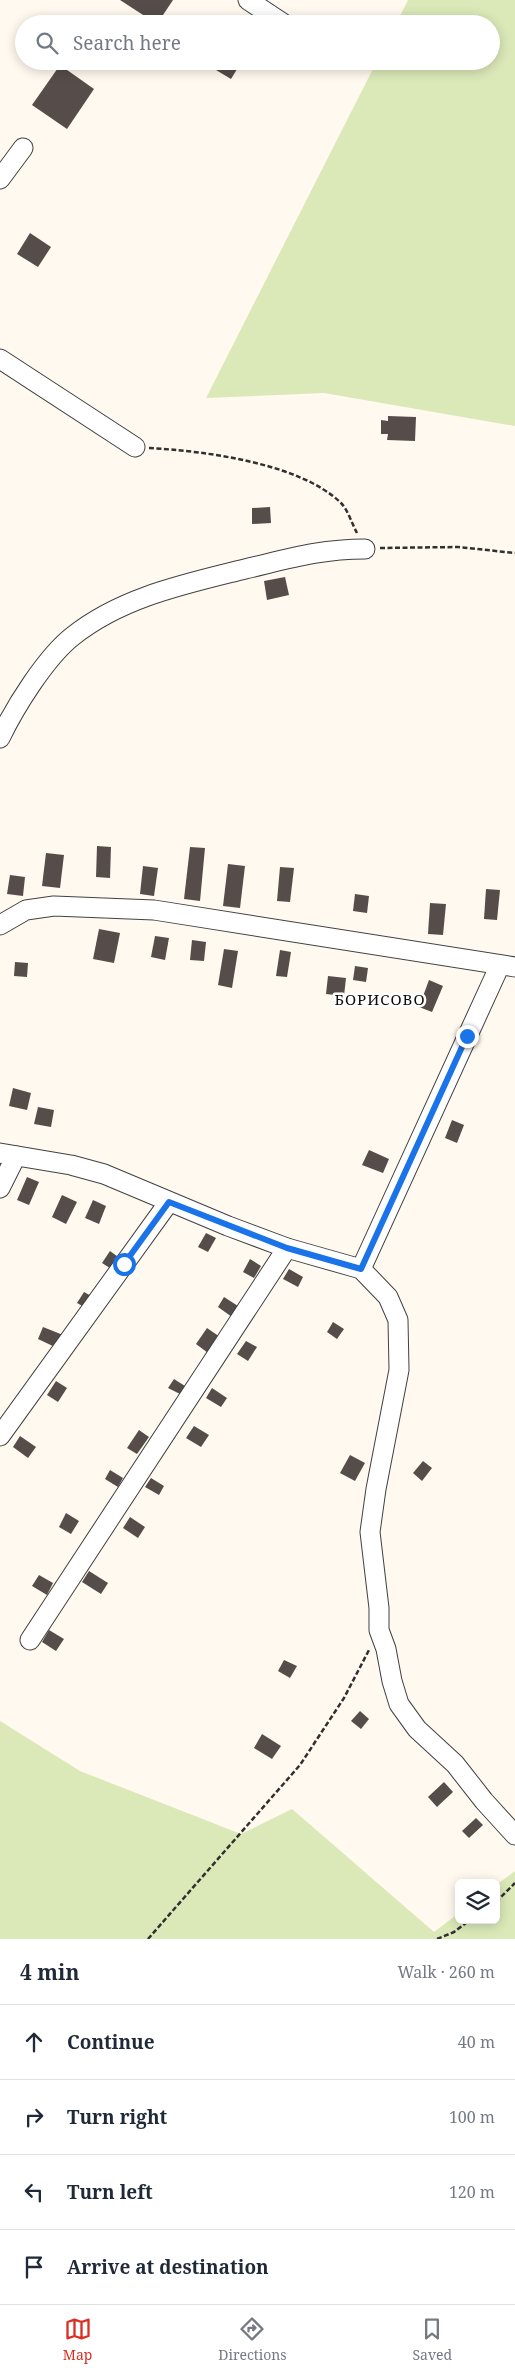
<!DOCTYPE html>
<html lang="en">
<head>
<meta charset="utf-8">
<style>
  :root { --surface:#fff; --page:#f2f2f3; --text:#1f2937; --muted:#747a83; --line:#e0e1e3; --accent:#d93025 }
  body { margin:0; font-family:"Noto Serif",serif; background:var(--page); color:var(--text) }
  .controls { position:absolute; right:15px; bottom:15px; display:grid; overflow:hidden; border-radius:8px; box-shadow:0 2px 12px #0003 }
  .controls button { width:45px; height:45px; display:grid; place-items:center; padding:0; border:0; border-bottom:1px solid var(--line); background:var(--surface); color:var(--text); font:25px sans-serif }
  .stop { position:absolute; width:15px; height:15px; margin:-11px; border:4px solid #1a73e8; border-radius:50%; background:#fff }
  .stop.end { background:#1a73e8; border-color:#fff; box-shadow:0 1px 5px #0008 }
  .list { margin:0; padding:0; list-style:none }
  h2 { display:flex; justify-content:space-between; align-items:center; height:65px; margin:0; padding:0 20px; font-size:21px }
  h2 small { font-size:16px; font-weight:400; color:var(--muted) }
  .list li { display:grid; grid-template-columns:32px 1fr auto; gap:15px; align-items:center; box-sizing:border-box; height:75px; padding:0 20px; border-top:1px solid var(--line) }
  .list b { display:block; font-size:19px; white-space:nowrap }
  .list em { font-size:16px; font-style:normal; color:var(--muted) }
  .icon { flex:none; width:28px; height:28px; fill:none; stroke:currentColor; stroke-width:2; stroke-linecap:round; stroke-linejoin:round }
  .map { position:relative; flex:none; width:515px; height:1939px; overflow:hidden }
  .search { position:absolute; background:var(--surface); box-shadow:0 2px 12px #0003; left:15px; right:15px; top:15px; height:55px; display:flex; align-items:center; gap:12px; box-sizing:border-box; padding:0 18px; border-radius:28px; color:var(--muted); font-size:19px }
  .sheet { height:365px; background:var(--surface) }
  nav { display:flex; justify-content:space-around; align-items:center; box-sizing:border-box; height:70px; border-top:1px solid var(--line); background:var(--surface); font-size:14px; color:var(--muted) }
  nav a { display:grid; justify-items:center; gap:2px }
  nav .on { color:var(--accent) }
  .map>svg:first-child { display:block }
  .green { fill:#dbe9b8 }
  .building { fill:#564d4a }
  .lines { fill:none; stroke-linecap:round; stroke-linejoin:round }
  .minor-casing { stroke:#414141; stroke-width:21 }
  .path { stroke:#303030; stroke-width:2.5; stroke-dasharray:5 2.5; stroke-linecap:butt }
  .minor { stroke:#fff; stroke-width:19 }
  .route { stroke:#1a73e8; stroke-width:6 }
  .labels { text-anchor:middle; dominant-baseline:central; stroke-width:5; stroke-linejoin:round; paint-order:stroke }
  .quarter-label { font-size:15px; letter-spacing:1px; fill:#0e0e0e; stroke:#fff }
</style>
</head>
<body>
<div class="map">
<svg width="515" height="1939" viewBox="0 0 515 1939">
  <rect width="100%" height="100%" fill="#fff9ef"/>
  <g class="green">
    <path d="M 408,0 L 515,0 L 515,426 L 324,393 L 206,398 L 377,61 L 491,61 L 491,24 L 396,24 Z"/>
    <path d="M 0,1721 L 80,1771 L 241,1834 L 292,1809 L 434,1932 L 459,1913 L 459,1920 L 496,1920 L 496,1885 L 515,1871 L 515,1939 L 0,1939 Z"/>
  </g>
  <g class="building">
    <path d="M 120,0 L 173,0 L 157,24 Z"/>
    <path d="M 208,61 L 242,61 L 231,79 L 206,64 Z"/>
    <path d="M 60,65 L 94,89 L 67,129 L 32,105 Z"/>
    <path d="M 30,233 L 51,247 L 38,267 L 17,254 Z"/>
    <path d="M 388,416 L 416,417 L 415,441 L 387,440 L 388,434 L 381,434 L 381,420 L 388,421 Z"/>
    <path d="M 270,507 L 271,523 L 252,524 L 252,508 Z"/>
    <path d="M 285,577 L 289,595 L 267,600 L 264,581 Z"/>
    <path d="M 97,846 L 111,847 L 110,878 L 96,877 Z"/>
    <path d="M 190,847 L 205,848 L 200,901 L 184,899 Z"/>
    <path d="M 46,853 L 64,855 L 60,888 L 42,886 Z"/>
    <path d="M 228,864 L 245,866 L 240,908 L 223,906 Z"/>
    <path d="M 143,866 L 158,868 L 154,896 L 140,894 Z"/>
    <path d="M 280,867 L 294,868 L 290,902 L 277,901 Z"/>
    <path d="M 10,875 L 25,877 L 23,896 L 7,894 Z"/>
    <path d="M 486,889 L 500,890 L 497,920 L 484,919 Z"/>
    <path d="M 355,894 L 369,896 L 367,913 L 353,911 Z"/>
    <path d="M 430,903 L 446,904 L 443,935 L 428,934 Z"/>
    <path d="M 99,929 L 120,933 L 114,963 L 93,959 Z"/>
    <path d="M 155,936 L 169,938 L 165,960 L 151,957 Z"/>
    <path d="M 192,940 L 206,942 L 204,961 L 190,960 Z"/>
    <path d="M 224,949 L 238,951 L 232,988 L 218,985 Z"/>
    <path d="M 280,950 L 291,952 L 287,977 L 276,976 Z"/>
    <path d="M 15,962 L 28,963 L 27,977 L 14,976 Z"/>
    <path d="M 355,966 L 368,968 L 366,982 L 353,980 Z"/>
    <path d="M 328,976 L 346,978 L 344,996 L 326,994 Z"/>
    <path d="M 429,980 L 443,986 L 432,1012 L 419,1007 Z"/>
    <path d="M 13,1088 L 31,1093 L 27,1110 L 9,1106 Z"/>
    <path d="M 38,1107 L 54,1110 L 51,1127 L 34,1124 Z"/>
    <path d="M 452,1120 L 464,1125 L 457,1143 L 445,1138 Z"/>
    <path d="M 369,1150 L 389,1159 L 383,1173 L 362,1165 Z"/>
    <path d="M 27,1177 L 39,1182 L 29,1205 L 17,1200 Z"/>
    <path d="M 62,1195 L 77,1202 L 66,1224 L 52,1217 Z"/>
    <path d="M 93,1200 L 106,1206 L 99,1224 L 85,1218 Z"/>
    <path d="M 206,1233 L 216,1238 L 208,1252 L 198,1247 Z"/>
    <path d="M 110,1251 L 121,1259 L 113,1270 L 102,1263 Z"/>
    <path d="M 250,1259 L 261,1266 L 254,1278 L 243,1272 Z"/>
    <path d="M 289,1269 L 303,1277 L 298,1287 L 283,1279 Z"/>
    <path d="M 84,1292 L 93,1297 L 86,1308 L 77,1303 Z"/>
    <path d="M 224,1297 L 238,1306 L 232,1317 L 218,1307 Z"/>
    <path d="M 333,1322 L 344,1329 L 337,1339 L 327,1332 Z"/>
    <path d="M 43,1327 L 63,1335 L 57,1348 L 38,1339 Z"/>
    <path d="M 207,1328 L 220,1337 L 208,1353 L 196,1344 Z"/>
    <path d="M 246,1341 L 257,1347 L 248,1361 L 237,1354 Z"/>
    <path d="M 174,1379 L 185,1386 L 180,1394 L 168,1388 Z"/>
    <path d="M 56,1381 L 67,1388 L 58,1402 L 47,1395 Z"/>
    <path d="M 212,1388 L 227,1398 L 221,1407 L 206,1398 Z"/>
    <path d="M 194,1426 L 209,1435 L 201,1447 L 186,1438 Z"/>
    <path d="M 139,1430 L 149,1437 L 137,1454 L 127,1448 Z"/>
    <path d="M 20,1436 L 36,1447 L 28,1458 L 13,1447 Z"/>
    <path d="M 350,1455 L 365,1463 L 355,1481 L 340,1473 Z"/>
    <path d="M 423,1461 L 432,1468 L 422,1481 L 413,1473 Z"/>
    <path d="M 110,1470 L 123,1478 L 118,1487 L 105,1479 Z"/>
    <path d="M 151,1478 L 164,1486 L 159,1495 L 145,1487 Z"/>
    <path d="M 66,1513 L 79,1521 L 71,1534 L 59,1527 Z"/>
    <path d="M 130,1517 L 145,1527 L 138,1538 L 123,1528 Z"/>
    <path d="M 89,1571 L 108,1583 L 101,1594 L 82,1582 Z"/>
    <path d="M 39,1575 L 53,1583 L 47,1595 L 32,1586 Z"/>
    <path d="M 49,1630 L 64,1639 L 56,1651 L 42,1642 Z"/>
    <path d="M 284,1660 L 297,1666 L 290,1678 L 278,1671 Z"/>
    <path d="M 360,1711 L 369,1719 L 361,1729 L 351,1721 Z"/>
    <path d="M 262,1734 L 281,1746 L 272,1759 L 254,1748 Z"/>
    <path d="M 444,1782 L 453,1792 L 437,1807 L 428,1797 Z"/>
    <path d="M 476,1818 L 483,1825 L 469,1838 L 462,1831 Z"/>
  </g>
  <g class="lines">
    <g class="minor-casing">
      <g id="minor">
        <path d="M 248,0 L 284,24"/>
        <path d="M 0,179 L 23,148"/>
        <path d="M 0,359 L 135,447"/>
        <path d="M 0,738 C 15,707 46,657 73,636 C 122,597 185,584 245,569 C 288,559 320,549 365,549"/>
        <path d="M 0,925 L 26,910 L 54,906 L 154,910 L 515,967"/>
        <path d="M 0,1153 L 71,1165 L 104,1174 L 228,1226 L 287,1248 L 361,1269 L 388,1297 L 398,1320 L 399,1370 L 376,1489 L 370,1532 L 379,1608 L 379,1630 L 386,1649 L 392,1681 L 399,1704 L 417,1729 L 455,1764 L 484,1801 L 515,1835"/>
        <path d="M 0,1188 L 16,1156"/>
        <path d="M 361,1269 L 500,965"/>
        <path d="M 0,1436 L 169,1202"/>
        <path d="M 30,1640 L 287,1248"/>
      </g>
    </g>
    <g class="path">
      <path d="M 149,448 C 204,451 300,463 341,503 C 348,510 352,524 357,533"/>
      <path d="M 380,548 L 458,547 L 515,553"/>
      <path d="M 496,1902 L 515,1883"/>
      <path d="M 148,1939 L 300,1765 L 344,1698 L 369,1650"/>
      <path d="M 437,1939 L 454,1932 L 470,1920"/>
    </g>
    <use href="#minor" class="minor"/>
  </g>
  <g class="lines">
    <path class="route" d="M 124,1264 L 169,1202 L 287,1248 L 361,1269 L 467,1036"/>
  </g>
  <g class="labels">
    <g class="quarter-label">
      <text x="380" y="999">БОРИСОВО</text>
    </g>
  </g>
</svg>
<div class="controls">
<button><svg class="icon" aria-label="layers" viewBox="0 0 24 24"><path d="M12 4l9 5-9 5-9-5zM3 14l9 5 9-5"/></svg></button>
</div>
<div class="stop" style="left:124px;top:1264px"></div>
<div class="stop end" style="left:467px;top:1036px"></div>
<div class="search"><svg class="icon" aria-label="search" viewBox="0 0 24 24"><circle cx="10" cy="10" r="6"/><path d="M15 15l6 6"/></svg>Search here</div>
</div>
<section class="sheet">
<h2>4 min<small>Walk · 260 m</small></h2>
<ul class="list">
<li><svg class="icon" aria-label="ahead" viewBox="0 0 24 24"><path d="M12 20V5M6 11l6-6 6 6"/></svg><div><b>Continue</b></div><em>40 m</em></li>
<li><svg class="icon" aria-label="right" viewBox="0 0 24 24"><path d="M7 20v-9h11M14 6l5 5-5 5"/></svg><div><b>Turn right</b></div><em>100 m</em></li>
<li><svg class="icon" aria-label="left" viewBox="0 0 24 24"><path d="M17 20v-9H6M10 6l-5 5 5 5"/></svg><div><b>Turn left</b></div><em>120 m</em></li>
<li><svg class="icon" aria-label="arrive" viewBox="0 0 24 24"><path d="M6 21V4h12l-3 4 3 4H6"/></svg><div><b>Arrive at destination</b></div></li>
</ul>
</section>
<nav>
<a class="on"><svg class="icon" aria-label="map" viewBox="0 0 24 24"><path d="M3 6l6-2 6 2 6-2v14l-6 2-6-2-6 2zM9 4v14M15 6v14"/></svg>Map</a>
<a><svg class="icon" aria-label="directions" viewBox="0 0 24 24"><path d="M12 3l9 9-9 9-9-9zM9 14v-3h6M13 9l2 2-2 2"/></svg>Directions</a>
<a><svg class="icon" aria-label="saved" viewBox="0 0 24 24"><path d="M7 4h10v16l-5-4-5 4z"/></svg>Saved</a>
</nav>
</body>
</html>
